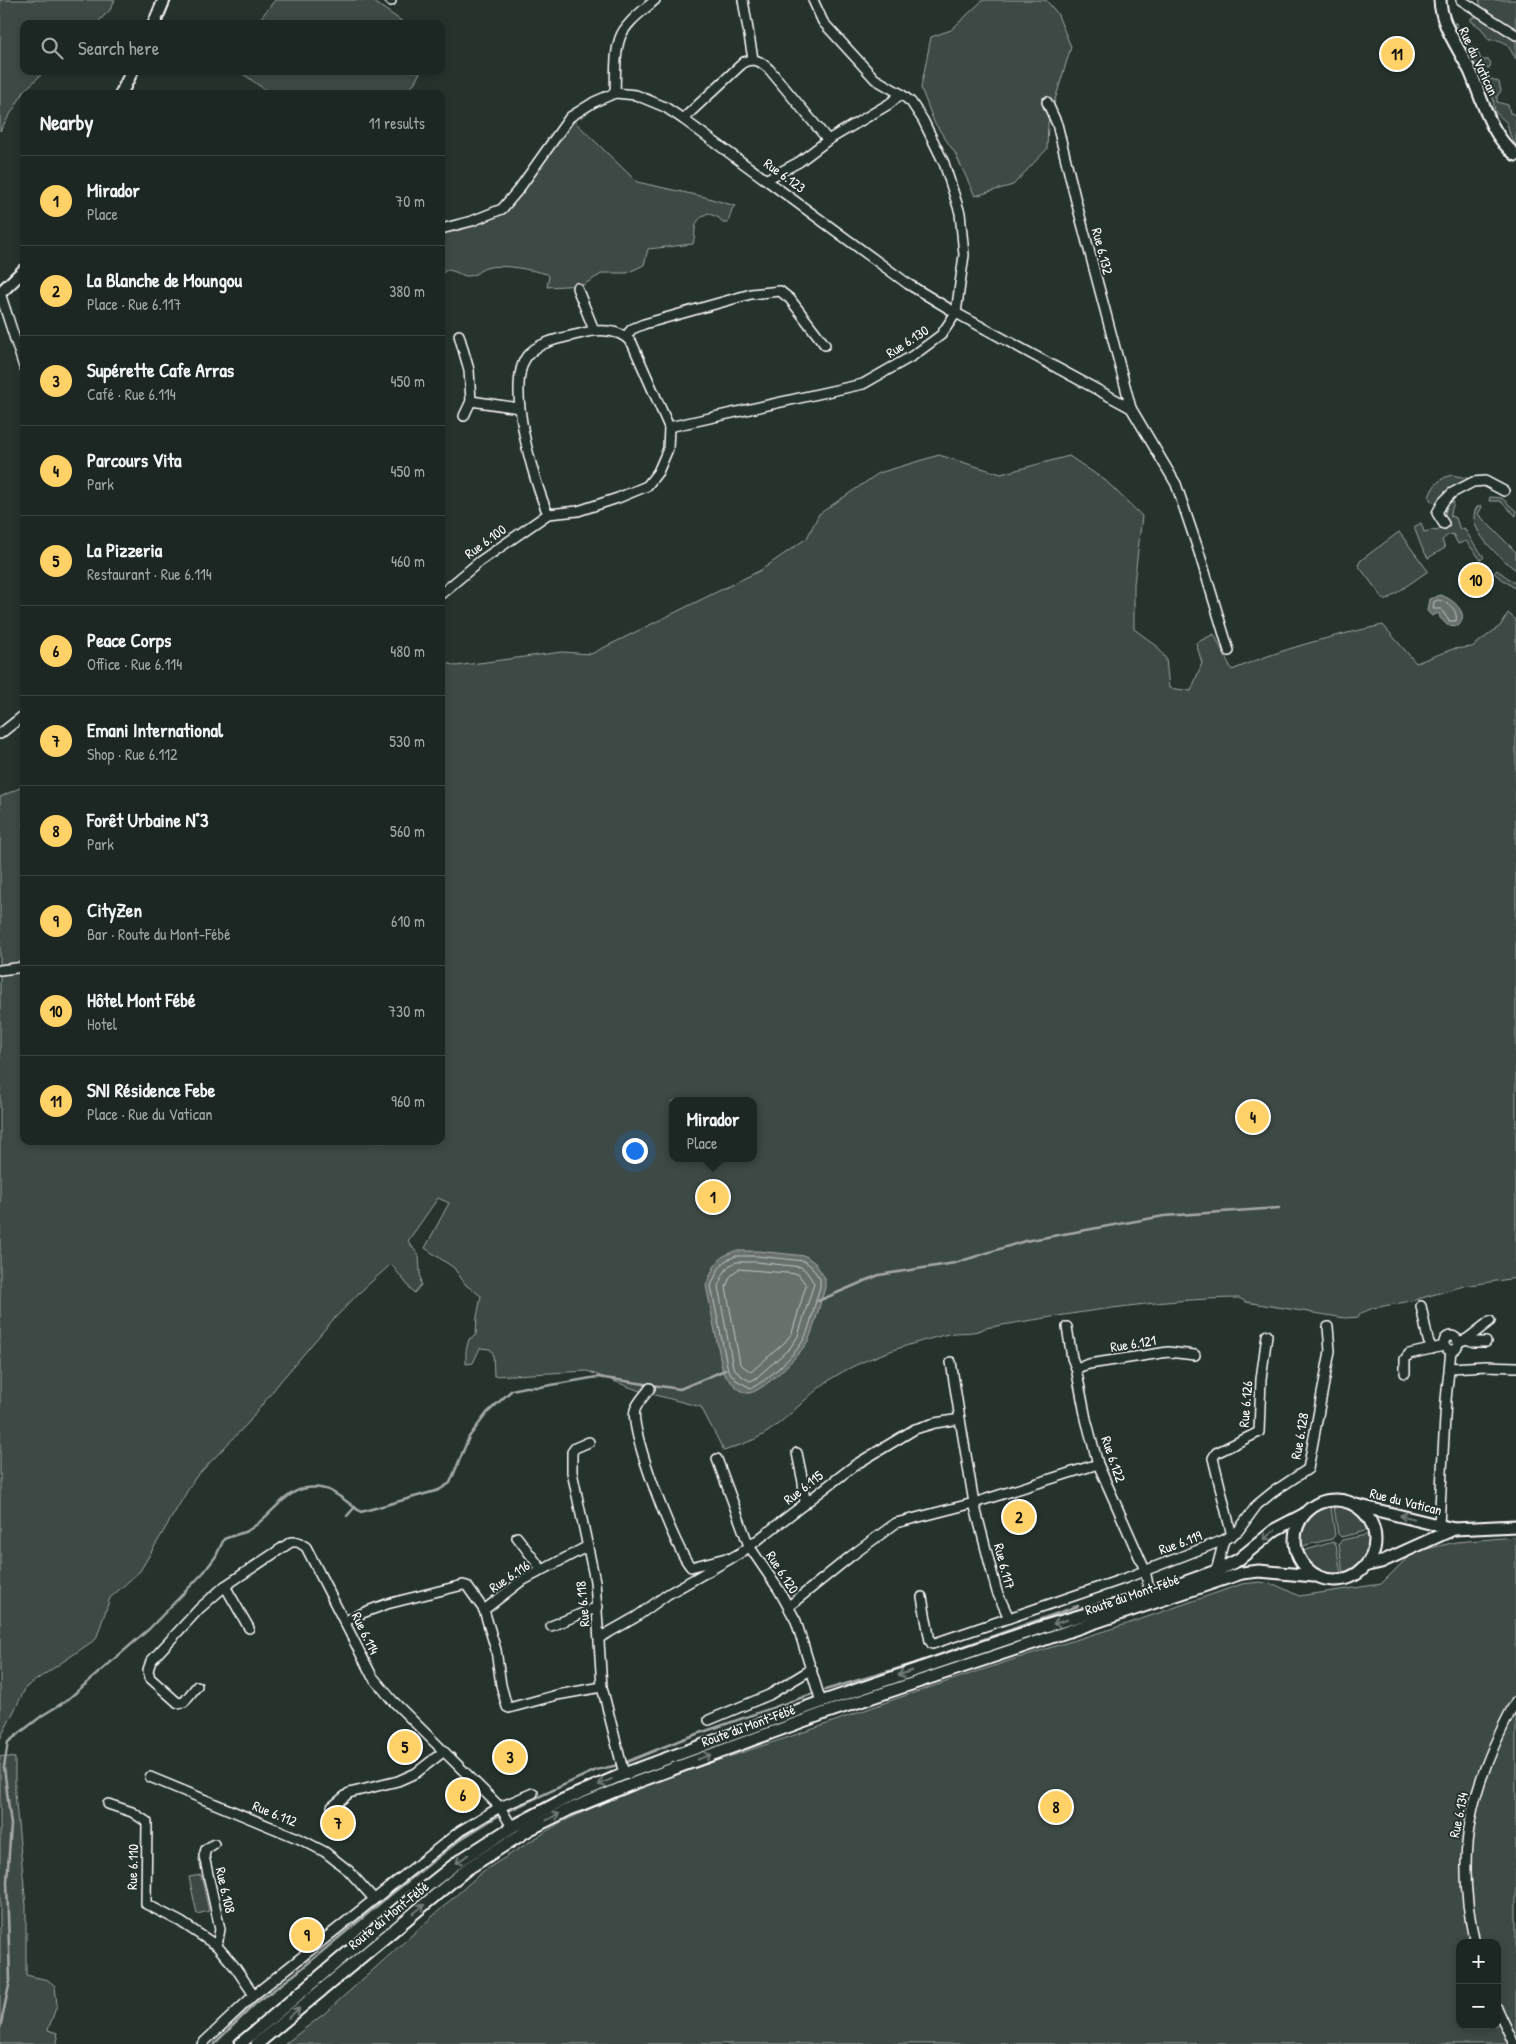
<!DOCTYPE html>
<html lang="en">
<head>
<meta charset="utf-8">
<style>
  :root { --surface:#1c2622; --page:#29322f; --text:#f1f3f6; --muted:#a0a5a5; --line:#3a4340; --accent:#ffd166 }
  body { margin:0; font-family:"Patrick Hand",sans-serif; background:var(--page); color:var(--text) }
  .controls { position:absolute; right:15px; bottom:15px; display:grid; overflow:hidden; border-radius:10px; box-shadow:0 2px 8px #0003 }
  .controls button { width:45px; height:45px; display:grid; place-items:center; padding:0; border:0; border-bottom:1px solid var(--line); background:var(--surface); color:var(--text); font:25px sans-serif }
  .you { position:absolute; left:634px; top:1150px; width:18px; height:18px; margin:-12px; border:4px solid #fff; border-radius:50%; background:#1a73e8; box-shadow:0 0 0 8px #1a73e833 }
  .badge { display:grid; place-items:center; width:32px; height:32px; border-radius:50%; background:var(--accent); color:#111; font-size:16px; font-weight:700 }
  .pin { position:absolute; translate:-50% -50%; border:2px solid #fff; box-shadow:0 1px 5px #0006 }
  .popup { position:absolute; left:669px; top:1097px; width:88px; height:65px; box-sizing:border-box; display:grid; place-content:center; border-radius:10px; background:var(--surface); filter:drop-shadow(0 1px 4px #0005); font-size:16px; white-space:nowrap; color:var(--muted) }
  .popup b { font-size:19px; color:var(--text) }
  .popup::after { content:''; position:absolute; left:50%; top:100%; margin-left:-10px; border:10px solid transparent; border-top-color:var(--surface) }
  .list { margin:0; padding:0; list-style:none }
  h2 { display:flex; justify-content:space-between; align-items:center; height:65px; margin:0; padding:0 20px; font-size:21px }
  h2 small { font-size:16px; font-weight:400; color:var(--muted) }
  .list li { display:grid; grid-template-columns:32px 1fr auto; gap:15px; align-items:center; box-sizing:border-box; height:90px; padding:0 20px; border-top:1px solid var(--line) }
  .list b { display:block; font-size:19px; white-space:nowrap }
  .list p { margin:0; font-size:16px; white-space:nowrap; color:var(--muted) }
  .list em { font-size:16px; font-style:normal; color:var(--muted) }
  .icon { flex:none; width:28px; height:28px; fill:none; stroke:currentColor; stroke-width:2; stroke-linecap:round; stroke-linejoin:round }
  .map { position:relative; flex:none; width:1516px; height:2044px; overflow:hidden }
  .search { position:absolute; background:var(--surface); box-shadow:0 2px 8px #0003; left:20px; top:20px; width:425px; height:55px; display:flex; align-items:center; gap:12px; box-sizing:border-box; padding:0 18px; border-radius:10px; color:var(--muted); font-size:19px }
  .panel { position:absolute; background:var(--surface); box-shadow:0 2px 8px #0003; left:20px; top:90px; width:425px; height:1055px; border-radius:10px }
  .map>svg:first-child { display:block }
  .green { fill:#3e4944; stroke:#9ea4a2; fill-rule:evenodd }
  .water { fill:#67706c; stroke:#a4a9a7 }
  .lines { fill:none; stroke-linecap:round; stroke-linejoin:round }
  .shore { stroke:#c2c6c4; stroke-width:1 }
  .stream { stroke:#a4a9a7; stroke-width:2.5 }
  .minor-casing { stroke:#fff; stroke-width:12 }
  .tertiary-casing { stroke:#fff; stroke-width:15 }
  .minor { stroke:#26332d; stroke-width:9 }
  .tertiary { stroke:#26332d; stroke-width:11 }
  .oneway { stroke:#727a76 }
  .labels { text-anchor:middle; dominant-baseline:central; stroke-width:4; stroke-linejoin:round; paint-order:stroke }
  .street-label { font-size:14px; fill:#fff; stroke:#26332d }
</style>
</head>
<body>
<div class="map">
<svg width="1516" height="2044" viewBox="0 0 1516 2044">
  <rect width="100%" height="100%" fill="#26332d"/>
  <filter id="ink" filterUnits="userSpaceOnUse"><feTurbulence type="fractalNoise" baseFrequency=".02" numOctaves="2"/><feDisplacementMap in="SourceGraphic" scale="10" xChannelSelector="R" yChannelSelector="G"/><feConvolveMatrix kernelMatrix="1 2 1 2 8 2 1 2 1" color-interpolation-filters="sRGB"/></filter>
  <g filter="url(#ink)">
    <g class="green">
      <path d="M 0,0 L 115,0 L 110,10 L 96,24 L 24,24 L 24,71 L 45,71 L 25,90 L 0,131 Z"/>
      <path d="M 275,0 L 371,0 L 406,24 L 256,24 Z"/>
      <path d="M 983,0 L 1046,0 L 1057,13 L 1071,47 L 1048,123 L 1047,149 L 1013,185 L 975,196 L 955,153 L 934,122 L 921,88 L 931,37 L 951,30 Z"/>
      <path d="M 1479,0 L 1516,0 L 1516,59 C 1507,45 1507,39 1489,40 L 1481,28 L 1471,21 L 1471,18 L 1479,16 L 1488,24 L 1492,22 L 1492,14 L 1482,10 Z"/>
      <path d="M 1454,23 L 1456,23 L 1469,46 L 1477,49 L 1481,60 L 1489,60 L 1491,64 L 1489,68 C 1471,69 1459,38 1454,23 Z"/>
      <path d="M 239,71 L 421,71 L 413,85 L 403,94 L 271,94 Z"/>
      <path d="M 1492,79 L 1499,82 L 1501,91 L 1497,96 L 1497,102 L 1508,105 L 1510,113 L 1516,115 L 1516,146 L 1510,135 L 1507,123 L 1495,112 L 1493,98 L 1487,89 L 1485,82 Z"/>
      <path d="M 570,117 L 637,182 L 705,197 L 735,206 L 732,209 L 728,223 L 723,223 L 719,218 L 708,213 C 691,222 697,229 693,244 L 648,249 L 644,265 L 627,273 L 603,273 L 583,285 L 547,287 L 549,276 L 547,274 C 532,270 500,263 486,268 C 479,270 476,276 468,276 C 461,276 455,270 446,270 L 441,275 L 441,229 L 502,209 Z"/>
      <path d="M 939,455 L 1001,474 L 1069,456 L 1106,481 L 1142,516 L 1134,584 L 1134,629 L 1157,646 L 1166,659 L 1169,688 L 1191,691 L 1202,663 L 1196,643 L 1214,634 L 1232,670 C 1281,649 1331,636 1383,625 L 1416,663 L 1453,649 L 1472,647 L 1500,626 L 1508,613 L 1516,620 L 1516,1278 L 1464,1286 L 1411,1301 L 1373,1308 L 1359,1314 L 1359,1317 L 1345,1318 L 1246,1302 L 1239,1298 C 1154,1299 1069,1314 985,1328 C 973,1335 962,1331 948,1334 C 913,1343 876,1354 844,1371 C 813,1387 792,1417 763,1435 C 751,1442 736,1446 724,1451 L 701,1407 L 640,1391 L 587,1371 L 494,1376 L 493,1353 L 490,1349 L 480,1348 L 473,1363 L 466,1364 L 466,1351 L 469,1339 L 476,1335 L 477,1317 L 481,1296 L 466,1285 L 454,1268 L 425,1248 L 449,1203 L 438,1198 L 408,1241 L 419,1256 L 421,1285 L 414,1293 L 391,1264 L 359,1293 L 331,1322 L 279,1383 L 248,1423 L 195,1478 L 140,1571 L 110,1598 L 96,1639 L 26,1687 L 0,1739 L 0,797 L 24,786 L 24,1141 L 441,1141 L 441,661 L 456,666 L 562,652 L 591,654 L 761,570 L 807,538 L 819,514 L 879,473 ZM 673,1101 L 753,1101 L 753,1158 L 673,1158 Z"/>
      <path d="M 1452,475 L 1471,479 C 1453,481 1443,506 1431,501 L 1429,497 C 1433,485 1440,478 1452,475 Z"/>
      <path d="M 1490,497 L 1502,498 L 1516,511 L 1516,516 L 1500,501 L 1489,501 Z"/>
      <path d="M 1448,501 L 1454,502 L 1450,516 L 1456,518 L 1460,530 L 1464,528 L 1472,541 L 1484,557 L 1481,560 L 1466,541 L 1458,544 L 1453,534 L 1448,535 L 1442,540 L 1445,548 L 1428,558 L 1422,548 L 1414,527 L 1421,523 L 1424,532 L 1432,530 L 1437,531 L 1448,523 L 1445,514 Z"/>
      <path d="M 1481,505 L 1482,507 L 1478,514 L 1516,552 L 1516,570 C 1501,559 1463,527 1477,507 Z"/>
      <path d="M 1399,532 L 1428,571 L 1385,601 L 1358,565 L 1361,560 Z"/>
      <path d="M 1497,570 L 1516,584 L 1516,589 L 1495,574 L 1494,573 Z"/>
      <path d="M 1334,1506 C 1351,1506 1361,1515 1369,1530 L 1341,1537 L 1338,1534 Z"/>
      <path d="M 1325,1507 L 1331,1507 L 1335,1535 L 1332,1539 L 1302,1546 C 1300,1528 1310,1516 1325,1507 Z"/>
      <path d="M 1370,1534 C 1372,1553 1361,1569 1343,1574 L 1339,1544 L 1342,1540 Z"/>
      <path d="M 1516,1537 L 1516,2044 L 285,2044 L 325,2013 L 482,1872 L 558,1824 L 632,1789 L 816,1728 L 895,1699 L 1036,1652 L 1127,1624 L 1242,1584 L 1260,1582 L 1276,1585 L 1299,1596 L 1381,1584 L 1408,1557 L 1422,1550 L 1456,1542 ZM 1460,1943 L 1497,1943 L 1497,2025 L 1460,2025 Z"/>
      <path d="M 1333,1542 L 1336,1544 L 1341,1574 C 1323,1577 1311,1566 1303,1551 Z"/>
      <path d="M 0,1756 L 15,1758 L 15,1793 L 26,1906 L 26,1975 L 48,1980 L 55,1986 L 57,2005 L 48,2030 L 57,2033 L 58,2038 L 56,2044 L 0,2044 Z"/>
      <path d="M 201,1875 L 209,1911 L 197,1914 L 189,1877 Z"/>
    </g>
    <g class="water">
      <path d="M 1441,595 C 1453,599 1471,614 1458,626 L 1447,625 L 1440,618 L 1439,613 L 1432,616 L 1427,611 L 1429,599 Z"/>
      <path d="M 734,1251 L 758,1251 L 806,1256 L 815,1263 L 825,1278 L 825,1288 C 819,1305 816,1323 809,1339 C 804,1351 759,1397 746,1393 C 737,1390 729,1380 723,1373 L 706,1285 L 714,1267 L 722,1257 Z"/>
    </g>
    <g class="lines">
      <g class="shore">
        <path d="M 1438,600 C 1449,602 1458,610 1456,621 L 1449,621 L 1441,609 L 1433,609 L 1434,602 Z"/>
        <path d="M 736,1256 L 757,1256 L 804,1261 L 811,1266 L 820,1279 L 820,1287 C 814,1304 812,1323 804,1339 C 796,1354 766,1382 751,1388 L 736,1380 L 728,1370 L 711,1286 L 718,1270 L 725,1261 Z"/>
        <path d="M 737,1262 L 757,1262 L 801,1267 L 806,1271 L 814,1283 L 798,1336 L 790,1348 L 755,1379 L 750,1381 L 740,1375 L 733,1367 L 718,1286 L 724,1273 L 729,1266 Z"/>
        <path d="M 739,1269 L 798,1274 L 806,1285 L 792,1333 L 784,1343 L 751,1372 L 740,1364 L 726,1287 L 730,1277 Z"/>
      </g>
      <g class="stream">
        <path d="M 818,1301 L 879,1275 L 955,1263 L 1025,1241 L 1164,1216 L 1279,1208"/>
        <path d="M 347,1516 L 355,1507"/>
        <path d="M 825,1690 L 913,1664 L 1078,1606"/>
        <path d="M 624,1763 L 683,1739 L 812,1694"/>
        <path d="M 506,1812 L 596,1770 L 618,1765"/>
        <path d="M 0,2028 L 10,1981 L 7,1881 L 11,1825 L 4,1767 L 8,1742 L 43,1715 L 66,1701 L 149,1629 L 204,1572 L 216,1556 L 224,1539 C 231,1536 240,1534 247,1531 C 275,1516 286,1480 325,1489 C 335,1491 352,1506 361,1512 L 439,1490 L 450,1483 L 469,1437 L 487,1413 L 512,1390 L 525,1387 L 540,1387 L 597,1377 L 680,1389 L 725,1370"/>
        <path d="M 214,2044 L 256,2003 L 295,1974 L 384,1900 L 461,1839 L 501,1814"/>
      </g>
      <g class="minor-casing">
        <g id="minor">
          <path d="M 390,0 L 391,1"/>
          <path d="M 743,0 L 753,59"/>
          <path d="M 1461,0 L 1516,35"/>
          <path d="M 615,93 C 616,75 614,55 620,38 C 625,23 644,10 655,0"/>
          <path d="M 1047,102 L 1057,124 L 1076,201 L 1131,408 L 1176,484 L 1198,549 L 1229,651"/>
          <path d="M 683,119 L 744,62 C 756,58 760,61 769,69 L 828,140"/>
          <path d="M 767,179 L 799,162 L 828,140 L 889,104 L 901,94"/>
          <path d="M 441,229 L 472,221 L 502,209 L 519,189 L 570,117 L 594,102 L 615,93 L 636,95 L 665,107 L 683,119 L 908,284 L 956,313 L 1131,408"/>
          <path d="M 577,288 L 594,330"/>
          <path d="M 0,293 L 24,367"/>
          <path d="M 459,335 L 469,370 L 471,401 L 464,416"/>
          <path d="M 626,336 L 632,329 L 644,324 L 751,294 L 780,291 L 790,299 L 825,345"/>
          <path d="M 471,401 L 519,408"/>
          <path d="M 669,427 L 863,384 L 914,355 L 941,335 L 956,313 L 964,255 L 960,213 L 944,163 L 923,120 L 911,102 L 901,94 L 875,79 L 823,22 L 813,0"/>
          <path d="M 1444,524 L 1437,513 L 1443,502 L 1452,493 L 1473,482 L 1485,481 L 1504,491"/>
          <path d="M 441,594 L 479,562 L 548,514 L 578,511 L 618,498 L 647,486 L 658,472 L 668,449 L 669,427 L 632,343 C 619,328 597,329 579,334 C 563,338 539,341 527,356 C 505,385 534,482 548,514"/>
          <path d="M 0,734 L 24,715"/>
          <path d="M 0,970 L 24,967"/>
          <path d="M 1421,1306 L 1428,1340 L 1432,1349"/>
          <path d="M 1067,1327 L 1072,1358 L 1076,1368 L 1086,1419 L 1098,1464 L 1145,1570 L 1150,1595"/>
          <circle cx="1451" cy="1343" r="7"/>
          <path d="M 1467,1339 L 1474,1342 L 1486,1342"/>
          <path d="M 1458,1342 L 1467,1339 L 1490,1321"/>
          <path d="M 951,1362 L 960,1419"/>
          <path d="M 1076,1368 L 1089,1364 L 1168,1352 L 1195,1355"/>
          <path d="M 1450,1368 L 1486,1366 L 1516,1367"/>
          <path d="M 1405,1373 L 1405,1359 L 1409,1354 L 1444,1346"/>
          <path d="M 650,1388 C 646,1394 637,1403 635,1410 C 629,1430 676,1552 691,1567 L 726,1558"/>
          <path d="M 589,1442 L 575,1448 L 572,1452 L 572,1472 L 595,1581 L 602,1687 L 624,1774"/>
          <path d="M 797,1453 L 803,1482 L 805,1504"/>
          <path d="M 717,1459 L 749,1546 L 779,1590 L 796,1621 L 821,1702"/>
          <path d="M 1439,1525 L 1446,1400 L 1451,1350"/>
          <path d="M 1232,1536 L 1213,1458 L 1216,1453 L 1259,1432 L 1261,1379 L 1267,1335"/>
          <path d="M 517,1537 L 542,1570"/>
          <path d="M 588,1546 L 520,1582 L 484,1610 L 496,1650 L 501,1685 L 507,1707 L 509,1708 L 557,1695 L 602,1687"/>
          <path d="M 1216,1571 L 1224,1540 L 1238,1531 L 1257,1505 L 1273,1492 L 1308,1469 L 1330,1351 L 1328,1327"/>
          <path d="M 922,1597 L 930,1641 L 932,1644 L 1009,1618"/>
          <path d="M 789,1606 L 851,1556 L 896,1523 L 974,1503 L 997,1592 L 1009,1618 L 1126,1578 L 1224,1540"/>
          <path d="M 345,1621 L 365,1612 L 387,1604 L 463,1585 L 467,1586 L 484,1610"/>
          <path d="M 551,1626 L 598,1607"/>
          <path d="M 249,1628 L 225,1586 L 291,1542 L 298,1542 L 306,1547 L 372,1676 L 392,1700 L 500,1807 L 512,1827"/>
          <path d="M 599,1638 L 636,1617 L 668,1594 L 742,1552 L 855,1465 L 915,1429 L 935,1423 L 960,1419 L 974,1503 L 1098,1464"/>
          <path d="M 197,1686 L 184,1702 L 178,1703 L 150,1678 L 148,1670 L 151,1661 L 200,1608 L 225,1586"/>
          <path d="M 709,1720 L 769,1695 L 812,1669"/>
          <path d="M 150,1777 L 300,1839 L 325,1852 L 349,1871 L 374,1899"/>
          <path d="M 108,1804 L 132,1812 L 147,1822 L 146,1904 L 181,1922 L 217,1946"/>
          <path d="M 332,1807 L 349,1793 L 398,1781 L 416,1773 L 443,1752"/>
          <path d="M 214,1844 L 206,1849 L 204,1856 L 220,1929 L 217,1946 L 235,1967 L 254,1995"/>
          <path d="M 1475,1943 C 1453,1850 1472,1783 1516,1701"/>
          <path d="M 1497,2008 L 1514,2044"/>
          <path d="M 202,2044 L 254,1995 L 460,1831 L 500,1807 L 533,1793"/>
        </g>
      </g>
      <g class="tertiary-casing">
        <g id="tertiary">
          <path d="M 1440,0 C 1441,26 1459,48 1470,71 C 1483,100 1489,134 1516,155"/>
          <path d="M 154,24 L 164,0"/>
          <path d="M 121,94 L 132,71"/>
          <path d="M 0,293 L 24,270"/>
          <circle cx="1335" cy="1540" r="40"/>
          <path d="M 1356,1505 L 1454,1529"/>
          <path d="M 1368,1565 L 1381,1562 L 1454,1529 L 1516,1526"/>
          <path d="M 240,2044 L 410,1900 L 459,1861 L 512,1827 L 563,1800 L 624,1774 L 821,1702 L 1042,1627 L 1150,1595 L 1216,1571 L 1238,1560 L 1276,1529 L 1303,1515"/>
          <path d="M 257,2044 L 467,1869 L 530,1829 L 568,1810 L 632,1784 L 825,1713 L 1242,1573 L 1259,1571 L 1314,1576"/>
        </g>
      </g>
      <use href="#minor" class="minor"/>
      <use href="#tertiary" class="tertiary"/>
    </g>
    <defs><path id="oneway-shaft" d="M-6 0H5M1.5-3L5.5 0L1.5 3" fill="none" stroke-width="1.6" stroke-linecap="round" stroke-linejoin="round" transform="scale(1.25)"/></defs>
    <g class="oneway">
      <use href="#oneway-shaft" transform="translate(1407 1517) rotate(-166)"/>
      <use href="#oneway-shaft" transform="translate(1269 1535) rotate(141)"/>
      <use href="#oneway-shaft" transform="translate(1060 1622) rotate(163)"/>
      <use href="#oneway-shaft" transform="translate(905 1673) rotate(161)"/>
      <use href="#oneway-shaft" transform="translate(704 1757) rotate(-20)"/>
      <use href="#oneway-shaft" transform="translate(605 1782) rotate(156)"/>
      <use href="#oneway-shaft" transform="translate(553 1817) rotate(-27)"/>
      <use href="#oneway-shaft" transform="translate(462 1859) rotate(145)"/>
      <use href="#oneway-shaft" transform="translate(419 1909) rotate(-39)"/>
      <use href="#oneway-shaft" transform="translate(294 2013) rotate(-40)"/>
    </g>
  </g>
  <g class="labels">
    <g class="street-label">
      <text transform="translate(1479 61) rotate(65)">Rue du Vatican</text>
      <text transform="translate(785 175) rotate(36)">Rue 6.123</text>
      <text transform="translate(1103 251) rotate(75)">Rue 6.132</text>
      <text transform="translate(907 341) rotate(-33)">Rue 6.130</text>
      <text transform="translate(485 541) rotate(-36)">Rue 6.100</text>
      <text transform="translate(1133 1343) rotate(-9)">Rue 6.121</text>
      <text transform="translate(1245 1404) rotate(-85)">Rue 6.126</text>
      <text transform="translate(1299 1436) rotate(-80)">Rue 6.128</text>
      <text transform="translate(1114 1459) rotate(71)">Rue 6.122</text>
      <text transform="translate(803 1487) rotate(-38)">Rue 6.115</text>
      <text transform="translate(1406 1501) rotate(14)">Rue du Vatican</text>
      <text transform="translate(1180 1542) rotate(-20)">Rue 6.119</text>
      <text transform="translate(1005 1566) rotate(75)">Rue 6.117</text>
      <text transform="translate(783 1572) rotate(57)">Rue 6.120</text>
      <text transform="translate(509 1576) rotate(-34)">Rue 6.116</text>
      <text transform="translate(1132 1594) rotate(-19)">Route du Mont-Fébé</text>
      <text transform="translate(582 1604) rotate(-95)">Rue 6.118</text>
      <text transform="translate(366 1633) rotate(64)">Rue 6.114</text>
      <text transform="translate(748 1725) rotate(-20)">Route du Mont-Fébé</text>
      <text transform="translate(275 1813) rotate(22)">Rue 6.112</text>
      <text transform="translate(1458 1815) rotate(-78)">Rue 6.134</text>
      <text transform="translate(132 1867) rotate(-88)">Rue 6.110</text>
      <text transform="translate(226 1890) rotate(77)">Rue 6.108</text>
      <text transform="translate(388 1915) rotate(-39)">Route du Mont-Fébé</text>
    </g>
  </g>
</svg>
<div class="controls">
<button>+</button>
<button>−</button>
</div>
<div class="you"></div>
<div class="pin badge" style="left:713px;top:1197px">1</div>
<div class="popup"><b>Mirador</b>Place</div>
<div class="pin badge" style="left:1019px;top:1517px">2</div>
<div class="pin badge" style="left:510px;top:1757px">3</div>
<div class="pin badge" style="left:1253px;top:1117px">4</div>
<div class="pin badge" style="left:405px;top:1747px">5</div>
<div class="pin badge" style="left:463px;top:1795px">6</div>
<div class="pin badge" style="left:338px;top:1823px">7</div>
<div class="pin badge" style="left:1056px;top:1807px">8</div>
<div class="pin badge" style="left:307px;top:1935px">9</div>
<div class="pin badge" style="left:1476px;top:580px">10</div>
<div class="pin badge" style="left:1397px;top:54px">11</div>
<div class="search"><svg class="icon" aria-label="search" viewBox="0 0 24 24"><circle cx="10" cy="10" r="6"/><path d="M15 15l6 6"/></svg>Search here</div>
<section class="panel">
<h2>Nearby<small>11 results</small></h2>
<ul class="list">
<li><span class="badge">1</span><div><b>Mirador</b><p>Place</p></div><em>70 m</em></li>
<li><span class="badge">2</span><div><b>La Blanche de Moungou</b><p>Place · Rue 6.117</p></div><em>380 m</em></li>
<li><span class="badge">3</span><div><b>Supérette Cafe Arras</b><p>Café · Rue 6.114</p></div><em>450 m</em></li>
<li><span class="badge">4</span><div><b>Parcours Vita</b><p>Park</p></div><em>450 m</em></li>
<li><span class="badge">5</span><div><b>La Pizzeria</b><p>Restaurant · Rue 6.114</p></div><em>460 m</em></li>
<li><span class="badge">6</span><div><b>Peace Corps</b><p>Office · Rue 6.114</p></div><em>480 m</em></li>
<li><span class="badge">7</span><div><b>Emani International</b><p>Shop · Rue 6.112</p></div><em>530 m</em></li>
<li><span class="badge">8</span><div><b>Forêt Urbaine N°3</b><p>Park</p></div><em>560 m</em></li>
<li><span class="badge">9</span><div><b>CityZen</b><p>Bar · Route du Mont-Fébé</p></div><em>610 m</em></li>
<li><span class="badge">10</span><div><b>Hôtel Mont Fébé</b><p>Hotel</p></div><em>730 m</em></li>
<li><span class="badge">11</span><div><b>SNI Résidence Febe</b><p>Place · Rue du Vatican</p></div><em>960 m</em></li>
</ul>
</section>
</div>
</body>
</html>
